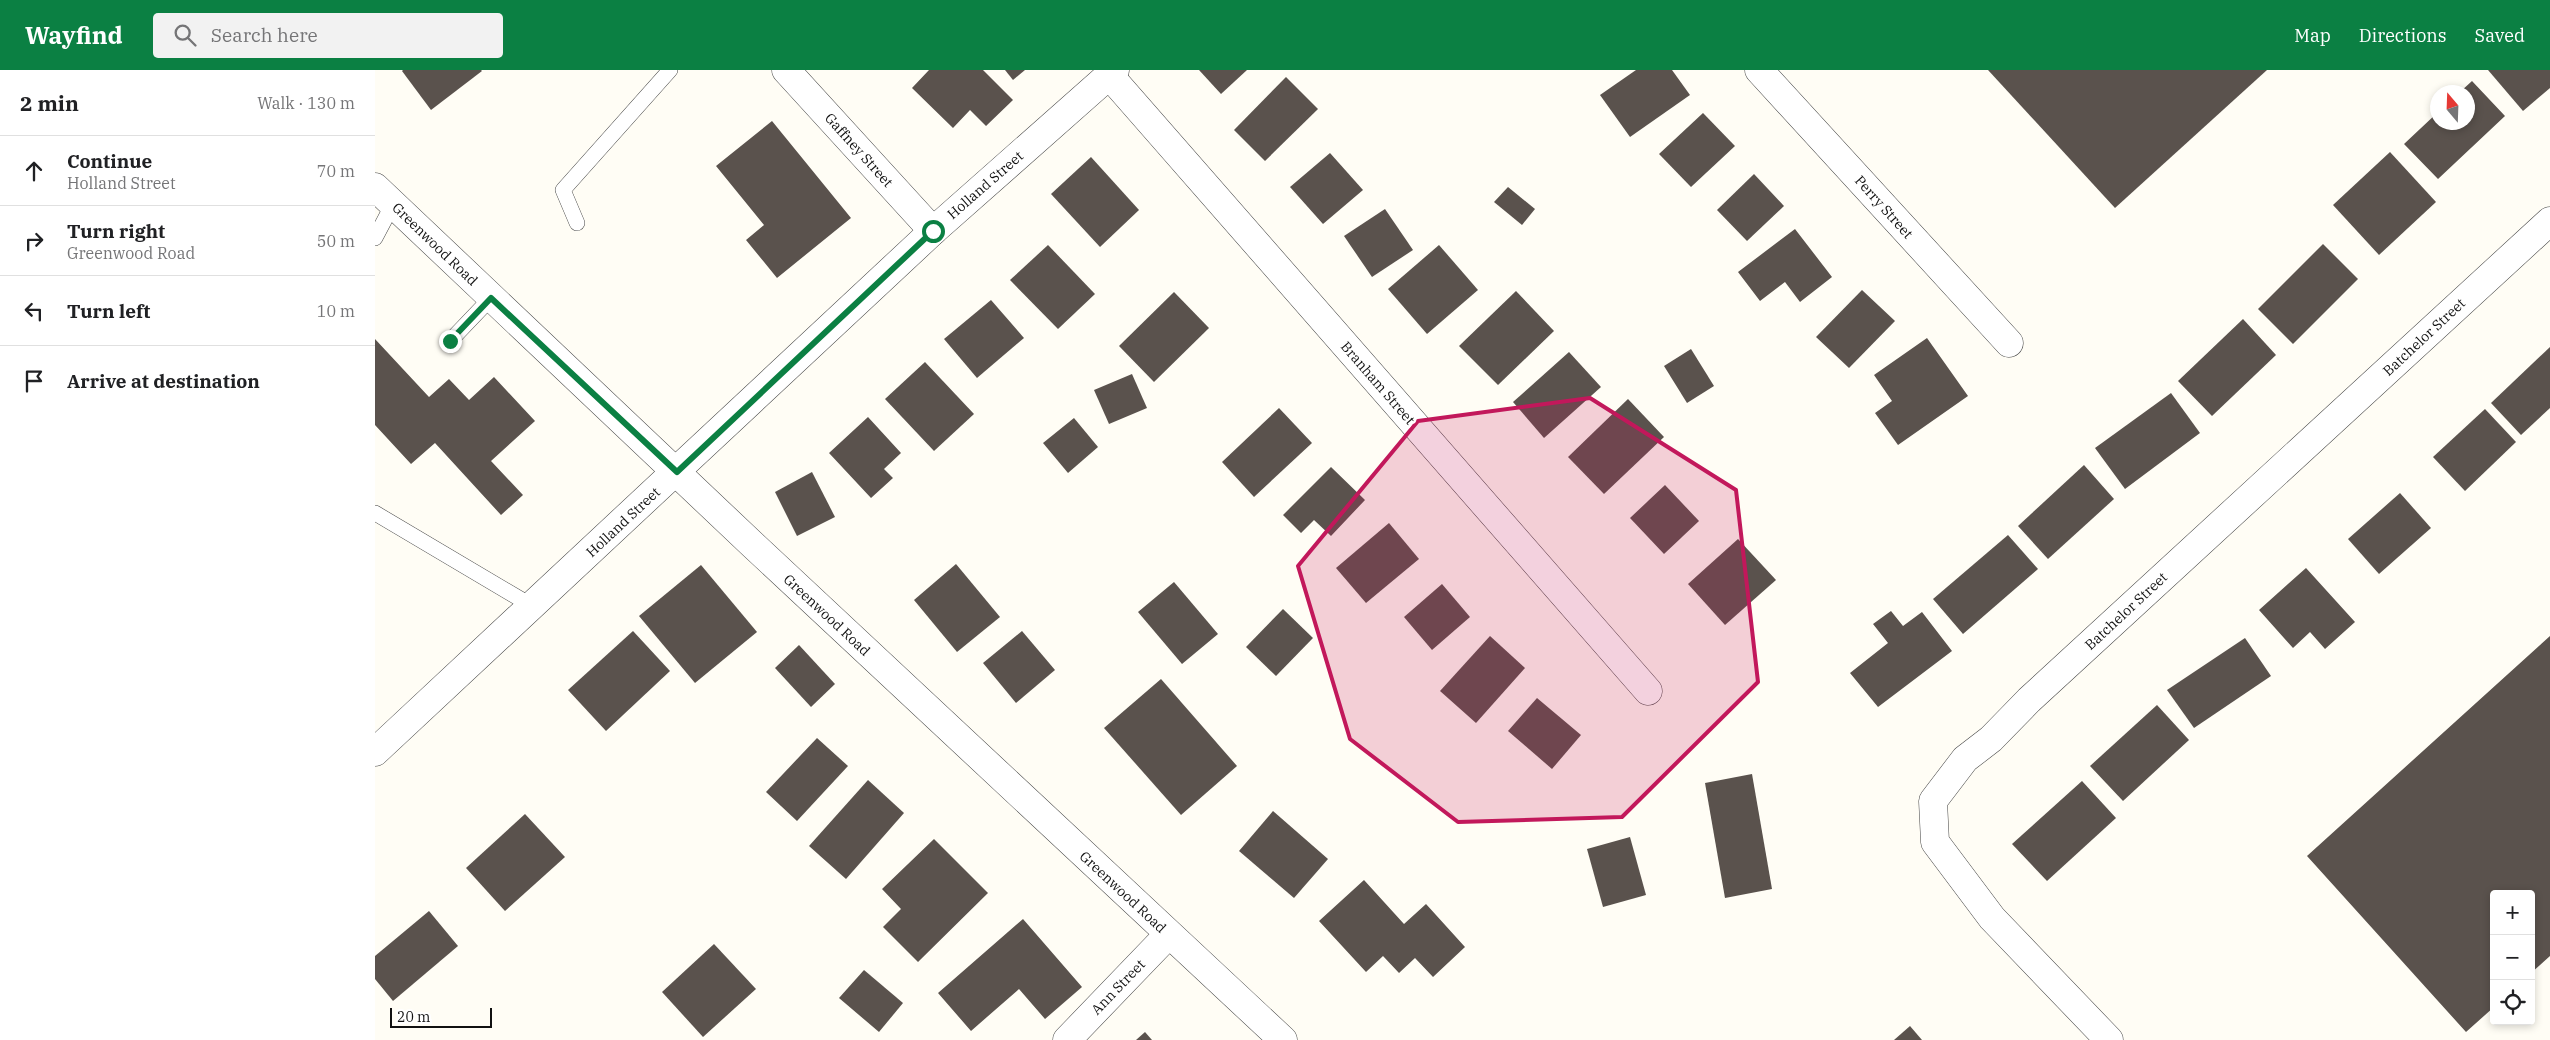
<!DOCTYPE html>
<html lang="en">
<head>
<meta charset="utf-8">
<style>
  :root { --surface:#fff; --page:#f2f2f2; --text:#202124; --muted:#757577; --line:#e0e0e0; --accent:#0b8043 }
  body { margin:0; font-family:"IBM Plex Serif",serif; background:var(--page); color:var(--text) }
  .controls { position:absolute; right:15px; bottom:15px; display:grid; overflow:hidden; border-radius:5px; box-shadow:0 2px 8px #0003 }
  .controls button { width:45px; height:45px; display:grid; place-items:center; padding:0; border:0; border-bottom:1px solid var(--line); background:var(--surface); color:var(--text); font:25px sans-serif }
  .compass { position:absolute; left:2055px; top:15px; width:45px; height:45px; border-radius:50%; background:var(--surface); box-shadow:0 2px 8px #0003; rotate:341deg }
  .scale { position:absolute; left:15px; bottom:12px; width:102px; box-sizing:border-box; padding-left:5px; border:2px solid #111; border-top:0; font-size:14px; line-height:18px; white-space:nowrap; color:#111; -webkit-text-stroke:4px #fff; paint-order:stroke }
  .stop { position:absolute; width:15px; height:15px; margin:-11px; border:4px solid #0b8043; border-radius:50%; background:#fff }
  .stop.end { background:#0b8043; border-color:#fff; box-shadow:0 1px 5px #0008 }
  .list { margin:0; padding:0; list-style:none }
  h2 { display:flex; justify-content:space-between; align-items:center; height:65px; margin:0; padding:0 20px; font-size:21px }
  h2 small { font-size:16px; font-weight:400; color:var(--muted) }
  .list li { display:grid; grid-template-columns:32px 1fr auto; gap:15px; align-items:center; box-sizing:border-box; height:70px; padding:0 20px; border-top:1px solid var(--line) }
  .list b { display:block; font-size:19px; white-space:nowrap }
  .list p { margin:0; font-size:16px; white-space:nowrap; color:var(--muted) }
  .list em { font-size:16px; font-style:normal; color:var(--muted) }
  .icon { flex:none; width:28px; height:28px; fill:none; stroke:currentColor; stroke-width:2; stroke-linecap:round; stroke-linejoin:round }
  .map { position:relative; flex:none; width:2175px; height:970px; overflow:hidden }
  header { display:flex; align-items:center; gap:30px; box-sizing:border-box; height:70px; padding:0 25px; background:var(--accent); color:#fff }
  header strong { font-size:24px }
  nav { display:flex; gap:28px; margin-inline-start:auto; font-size:18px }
  .search { width:350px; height:45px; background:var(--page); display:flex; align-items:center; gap:12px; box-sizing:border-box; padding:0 18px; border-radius:5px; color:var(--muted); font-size:19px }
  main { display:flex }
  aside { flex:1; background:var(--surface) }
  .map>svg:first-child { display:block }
  .building { fill:#5a524d }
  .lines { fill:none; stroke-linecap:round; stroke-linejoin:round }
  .lane-casing { stroke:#444; stroke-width:16 }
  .street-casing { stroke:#444; stroke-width:29 }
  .lane { stroke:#fff; stroke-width:15 }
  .street { stroke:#fff; stroke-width:28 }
  .route { stroke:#0b8043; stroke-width:6 }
  .marked { fill:#c2185b; fill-opacity:0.2; stroke:#c2185b; stroke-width:4; stroke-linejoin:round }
  .labels { text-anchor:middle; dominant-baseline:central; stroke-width:5; stroke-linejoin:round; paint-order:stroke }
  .street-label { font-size:14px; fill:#111; stroke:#fff }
</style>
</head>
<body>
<header>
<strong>Wayfind</strong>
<div class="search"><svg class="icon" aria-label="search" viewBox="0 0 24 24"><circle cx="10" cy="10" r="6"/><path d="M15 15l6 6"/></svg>Search here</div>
<nav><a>Map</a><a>Directions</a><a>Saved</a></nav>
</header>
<main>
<aside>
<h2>2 min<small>Walk · 130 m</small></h2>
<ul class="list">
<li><svg class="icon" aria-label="ahead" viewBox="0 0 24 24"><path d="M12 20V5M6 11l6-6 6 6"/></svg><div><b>Continue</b><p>Holland Street</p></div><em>70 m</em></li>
<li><svg class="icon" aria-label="right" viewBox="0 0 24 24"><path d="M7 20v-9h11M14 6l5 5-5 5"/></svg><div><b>Turn right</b><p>Greenwood Road</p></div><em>50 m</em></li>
<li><svg class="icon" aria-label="left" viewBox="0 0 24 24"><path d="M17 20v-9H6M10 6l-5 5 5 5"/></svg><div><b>Turn left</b></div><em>10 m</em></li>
<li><svg class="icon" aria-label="arrive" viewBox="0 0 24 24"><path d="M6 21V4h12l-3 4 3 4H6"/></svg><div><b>Arrive at destination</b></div></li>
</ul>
</aside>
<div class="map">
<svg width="2175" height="970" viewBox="0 0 2175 970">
  <rect width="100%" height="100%" fill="#fffdf5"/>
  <g class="building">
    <path d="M 28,0 L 106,0 L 107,1 L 56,40 L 27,1 Z"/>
    <path d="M 554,0 L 608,0 L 638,30 L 611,56 L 595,40 L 578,58 L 537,18 Z"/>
    <path d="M 630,0 L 650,0 L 638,10 Z"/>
    <path d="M 824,0 L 872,0 L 846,24 Z"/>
    <path d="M 1261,0 L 1297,0 L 1315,25 L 1255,67 L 1225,25 Z"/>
    <path d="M 1613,0 L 1892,0 L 1740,138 Z"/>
    <path d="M 2113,0 L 2175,0 L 2175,18 L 2148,41 Z"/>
    <path d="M 911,7 L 943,39 L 890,91 L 859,60 Z"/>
    <path d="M 2097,11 L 2130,46 L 2063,109 L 2029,74 L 2062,43 L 2062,52 L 2092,52 L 2092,22 L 2085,22 Z"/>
    <path d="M 1328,43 L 1360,76 L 1316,117 L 1284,84 Z"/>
    <path d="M 397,51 L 476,148 L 402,208 L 371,170 L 389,155 L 341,96 Z"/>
    <path d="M 2015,82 L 2061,132 L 2004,185 L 1958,135 Z"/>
    <path d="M 955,83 L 988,120 L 948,154 L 915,117 Z"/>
    <path d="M 716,87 L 764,140 L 725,177 L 676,124 Z"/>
    <path d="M 1379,104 L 1409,136 L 1372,171 L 1342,140 Z"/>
    <path d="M 1133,117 L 1160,139 L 1147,155 L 1119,132 Z"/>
    <path d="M 1010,139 L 1038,180 L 997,207 L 969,166 Z"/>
    <path d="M 1420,159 L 1457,207 L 1425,232 L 1410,212 L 1385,231 L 1363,202 Z"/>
    <path d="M 1948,174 L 1983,209 L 1918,274 L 1883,239 Z"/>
    <path d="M 673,175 L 720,224 L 683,259 L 635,210 Z"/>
    <path d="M 1064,175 L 1103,220 L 1052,264 L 1013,219 Z"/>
    <path d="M 1487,220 L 1520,251 L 1474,298 L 1441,267 Z"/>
    <path d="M 1141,221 L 1179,261 L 1123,315 L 1084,276 Z"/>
    <path d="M 799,222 L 834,258 L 779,312 L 744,276 Z"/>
    <path d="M 616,230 L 649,268 L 602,308 L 569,269 Z"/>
    <path d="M 1868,249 L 1901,285 L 1837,346 L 1803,311 Z"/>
    <path d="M 1552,268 L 1593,326 L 1523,375 L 1500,343 L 1517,331 L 1499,305 Z"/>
    <path d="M 0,269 L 54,327 L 74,309 L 94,330 L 119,307 L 160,351 L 116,391 L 148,425 L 126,445 L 60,373 L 36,394 L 0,355 Z"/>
    <path d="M 2175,277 L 2175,338 L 2146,365 L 2116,333 Z"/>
    <path d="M 1316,279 L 1339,316 L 1312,333 L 1289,296 Z"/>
    <path d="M 1194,282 L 1226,317 L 1169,368 L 1138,332 Z"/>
    <path d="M 550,292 L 599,344 L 559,381 L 510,329 Z"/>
    <path d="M 757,304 L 772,338 L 734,354 L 719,320 Z"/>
    <path d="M 1796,323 L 1825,363 L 1750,419 L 1720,378 Z"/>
    <path d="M 1253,329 L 1289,367 L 1229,424 L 1193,387 Z"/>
    <path d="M 904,338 L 937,373 L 879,427 L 847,392 Z"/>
    <path d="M 2110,339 L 2141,372 L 2090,421 L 2058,387 Z"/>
    <path d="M 493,347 L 526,383 L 509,399 L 518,408 L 496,428 L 454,383 Z"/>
    <path d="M 699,348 L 723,377 L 693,403 L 668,373 Z"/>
    <path d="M 1709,395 L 1739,429 L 1673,489 L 1643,456 Z"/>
    <path d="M 956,397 L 990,430 L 956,466 L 939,450 L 926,463 L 908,445 Z"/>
    <path d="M 437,402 L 460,447 L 422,466 L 400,422 Z"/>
    <path d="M 1290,415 L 1324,451 L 1289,484 L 1255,448 Z"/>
    <path d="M 2025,423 L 2056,458 L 2004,504 L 1973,469 Z"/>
    <path d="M 1014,453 L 1044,489 L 991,533 L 961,498 Z"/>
    <path d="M 1633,465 L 1663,499 L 1588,564 L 1558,529 Z"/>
    <path d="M 1363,469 L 1401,510 L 1350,555 L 1313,514 Z"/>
    <path d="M 581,494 L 625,547 L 582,582 L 539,530 Z"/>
    <path d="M 326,495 L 382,562 L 320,613 L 264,546 Z"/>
    <path d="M 1931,498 L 1980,552 L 1950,579 L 1935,562 L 1918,578 L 1884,540 Z"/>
    <path d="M 799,512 L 843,564 L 807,594 L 763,542 Z"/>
    <path d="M 1067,514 L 1095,547 L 1057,580 L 1029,547 Z"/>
    <path d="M 908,539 L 938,568 L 901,606 L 871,577 Z"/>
    <path d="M 1516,541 L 1528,556 L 1547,542 L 1577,581 L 1503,637 L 1475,603 L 1513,573 L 1498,554 Z"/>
    <path d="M 258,561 L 295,601 L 231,661 L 193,620 Z"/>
    <path d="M 647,561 L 680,600 L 641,633 L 608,593 Z"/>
    <path d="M 1115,566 L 1150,598 L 1101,653 L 1065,621 Z"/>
    <path d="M 2175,566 L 2175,886 L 2156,903 L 2156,824 L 2119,824 L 2119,937 L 2091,962 L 1932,786 Z"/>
    <path d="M 1870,568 L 1896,606 L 1819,658 L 1792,620 Z"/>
    <path d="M 424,575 L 460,614 L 436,637 L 400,598 Z"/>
    <path d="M 786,609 L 862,696 L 806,745 L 729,658 Z"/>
    <path d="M 1162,628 L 1206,665 L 1177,699 L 1133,661 Z"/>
    <path d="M 1782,635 L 1814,670 L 1748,731 L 1715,696 Z"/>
    <path d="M 442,668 L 473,696 L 422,751 L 391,722 Z"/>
    <path d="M 1377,704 L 1397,819 L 1350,828 L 1330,713 Z"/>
    <path d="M 493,710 L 529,743 L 471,809 L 434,776 Z"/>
    <path d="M 1707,711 L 1741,748 L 1672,811 L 1637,774 Z"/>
    <path d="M 898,741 L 953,789 L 919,828 L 864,781 Z"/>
    <path d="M 150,744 L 190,787 L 130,841 L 91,798 Z"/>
    <path d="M 1255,767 L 1271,825 L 1228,837 L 1212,779 Z"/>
    <path d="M 559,769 L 613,823 L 543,892 L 508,857 L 526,839 L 507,819 Z"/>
    <path d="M 989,810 L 1029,854 L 1051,834 L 1090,877 L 1058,907 L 1040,888 L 1024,903 L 1008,886 L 991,902 L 944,851 Z"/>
    <path d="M 54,841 L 83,876 L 18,931 L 0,909 L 0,886 Z"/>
    <path d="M 648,849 L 707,917 L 670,949 L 644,919 L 596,961 L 563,923 Z"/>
    <path d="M 339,874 L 381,919 L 328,967 L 287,922 Z"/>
    <path d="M 489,900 L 528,933 L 504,962 L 464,928 Z"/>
    <path d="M 1535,956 L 1547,970 L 1519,970 Z"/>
    <path d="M 770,962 L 777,970 L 761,970 Z"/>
  </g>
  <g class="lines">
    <g class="lane-casing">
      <g id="lane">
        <path d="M 202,153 L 188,120 L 295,0"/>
        <path d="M 0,168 L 18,134"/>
        <path d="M 75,271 L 116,228"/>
        <path d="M 0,443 L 157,536"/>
      </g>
    </g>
    <g class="street-casing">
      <g id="street">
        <path d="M 411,0 L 558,161"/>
        <path d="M 1384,0 L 1634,273"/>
        <path d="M 734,5 L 1273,621"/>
        <path d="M 0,117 L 378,475 L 908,970"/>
        <path d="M 0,682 L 558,161 L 740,0"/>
        <path d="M 692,970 L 793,865"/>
        <path d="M 1734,970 L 1617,848 L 1560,772 L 1558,731 L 1590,689 L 1616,669 L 1654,630 L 2175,151"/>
      </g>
    </g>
    <use href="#lane" class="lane"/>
    <use href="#street" class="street"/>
  </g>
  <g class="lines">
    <path class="route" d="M 75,271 L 116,228 L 302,402 L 558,161"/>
  </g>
  <path class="marked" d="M 1215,328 L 1361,420 L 1383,612 L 1247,747 L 1083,752 L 975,669 L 923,496 L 1043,351 Z"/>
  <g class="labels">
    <g class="street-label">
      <text transform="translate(484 80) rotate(48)">Gaffney Street</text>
      <text transform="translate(610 115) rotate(-41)">Holland Street</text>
      <text transform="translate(1509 137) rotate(48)">Perry Street</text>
      <text transform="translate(60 174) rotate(44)">Greenwood Road</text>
      <text transform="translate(2049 267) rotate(-43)">Batchelor Street</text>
      <text transform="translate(1003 313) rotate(49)">Branham Street</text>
      <text transform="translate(248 452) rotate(-43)">Holland Street</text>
      <text transform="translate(1751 541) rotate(-43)">Batchelor Street</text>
      <text transform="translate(452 545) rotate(43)">Greenwood Road</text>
      <text transform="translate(748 822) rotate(43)">Greenwood Road</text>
      <text transform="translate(743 917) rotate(-46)">Ann Street</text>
    </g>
  </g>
</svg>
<div class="controls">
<button>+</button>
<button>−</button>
<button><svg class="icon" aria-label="locate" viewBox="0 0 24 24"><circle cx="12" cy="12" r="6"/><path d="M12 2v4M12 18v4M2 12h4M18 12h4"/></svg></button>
</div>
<svg class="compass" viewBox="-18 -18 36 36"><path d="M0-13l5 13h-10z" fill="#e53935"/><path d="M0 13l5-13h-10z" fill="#757577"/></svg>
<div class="scale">20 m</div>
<div class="stop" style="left:558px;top:161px"></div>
<div class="stop end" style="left:75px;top:271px"></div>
</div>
</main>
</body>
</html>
